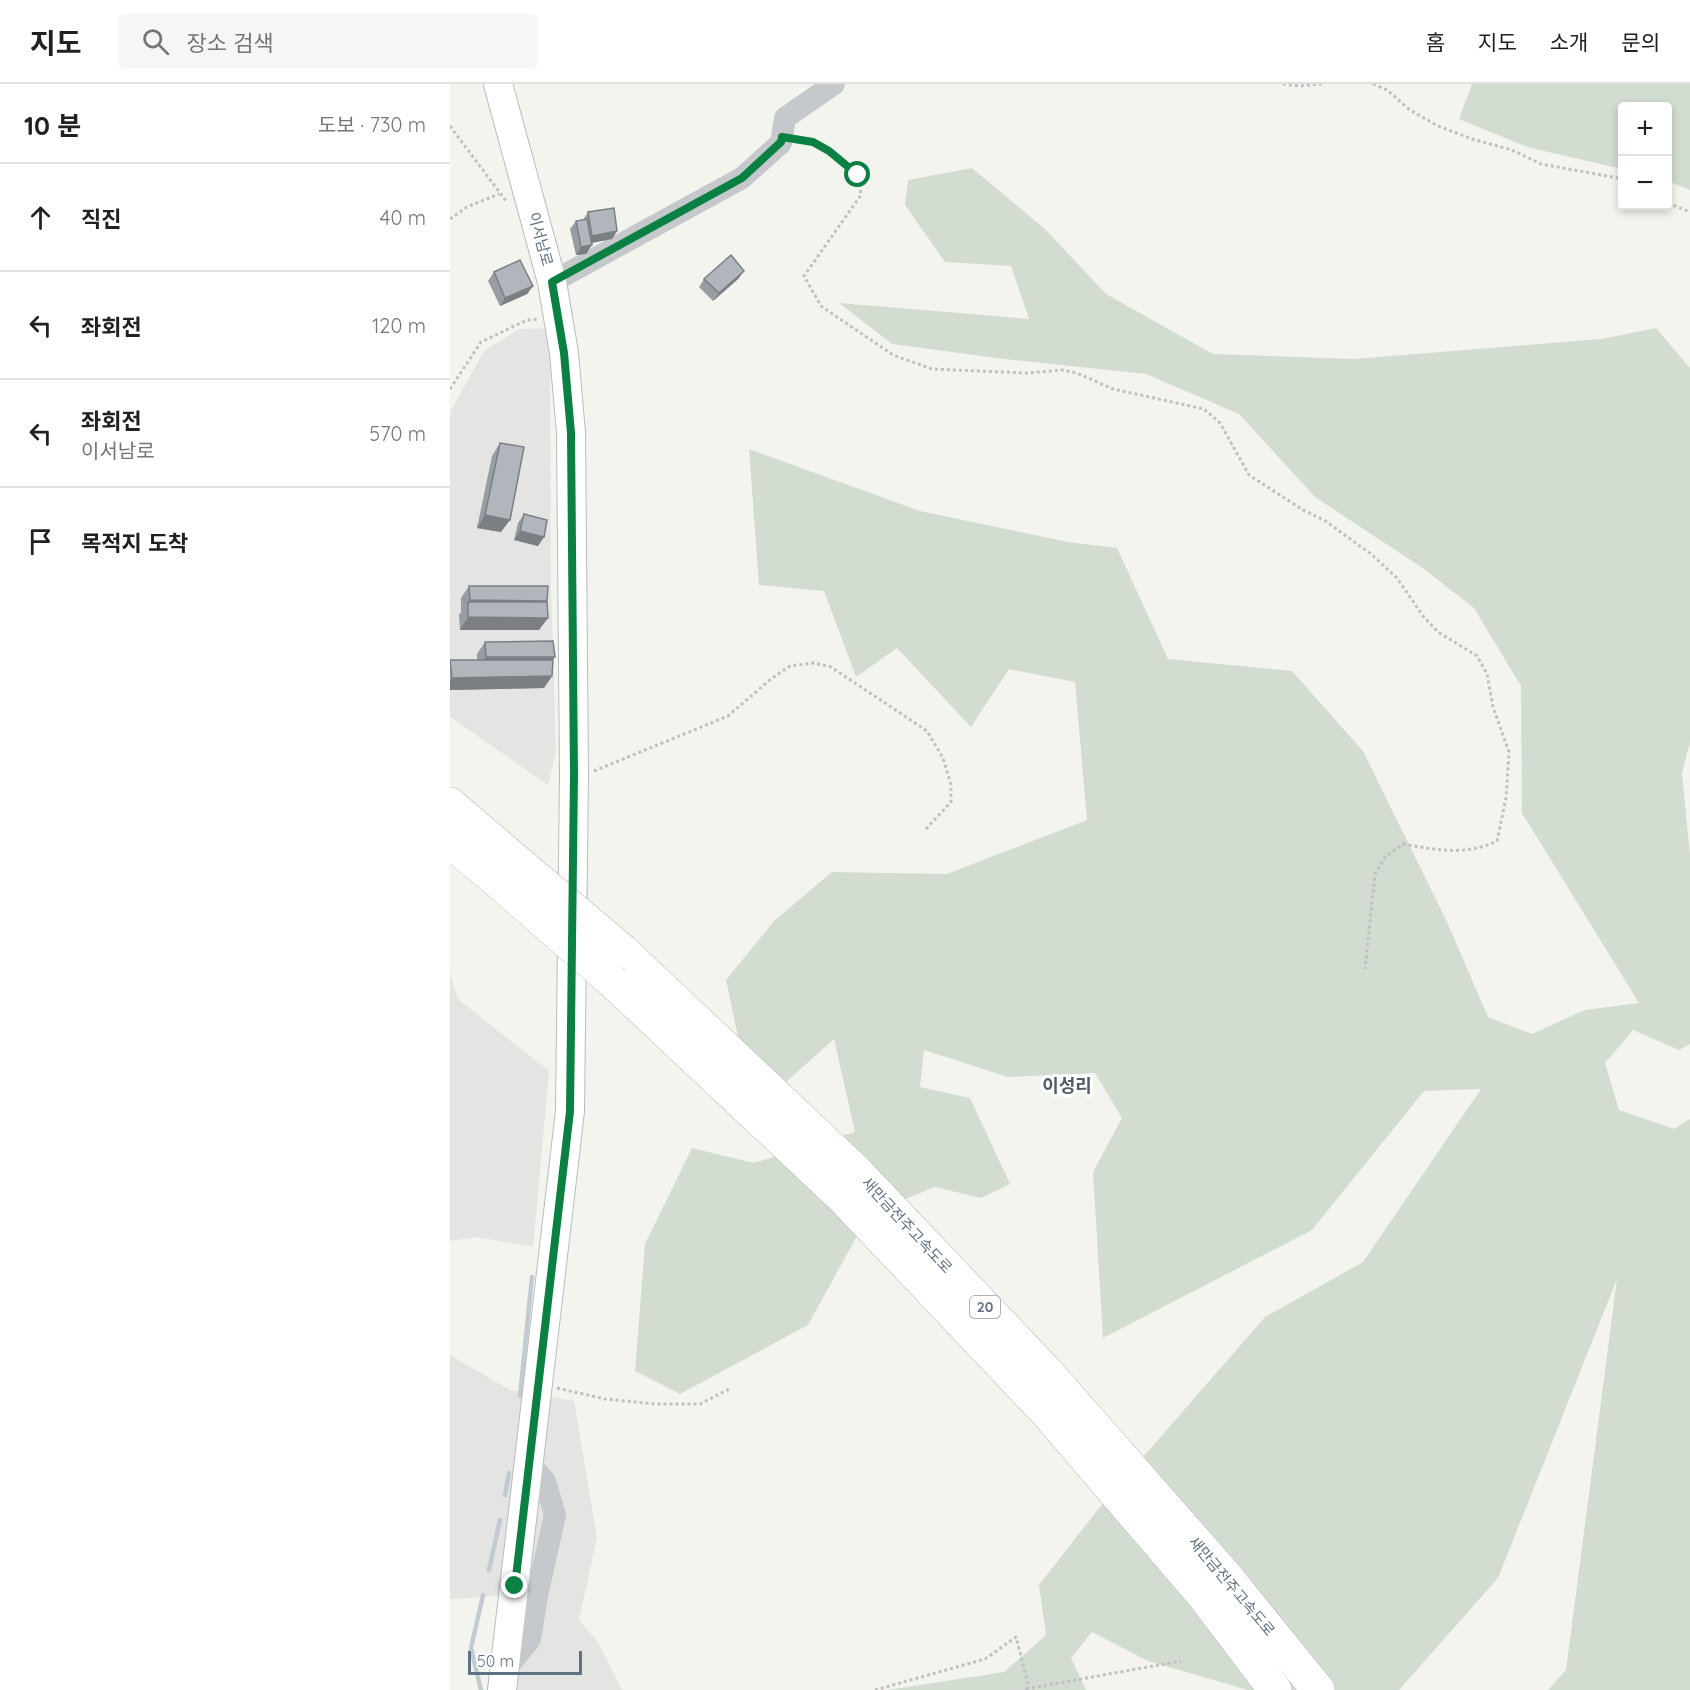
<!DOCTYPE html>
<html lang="ko">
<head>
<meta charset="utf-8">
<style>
  :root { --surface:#fff; --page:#f6f6f6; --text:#202124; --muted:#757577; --line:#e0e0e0 }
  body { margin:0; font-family:Quicksand,"Noto Sans KR",sans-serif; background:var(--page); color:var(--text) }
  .controls { position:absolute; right:18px; top:18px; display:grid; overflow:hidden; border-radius:6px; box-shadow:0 3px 9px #0003 }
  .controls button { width:54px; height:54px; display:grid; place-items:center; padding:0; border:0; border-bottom:2px solid var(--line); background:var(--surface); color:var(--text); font:30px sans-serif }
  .scale { position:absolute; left:18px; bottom:15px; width:114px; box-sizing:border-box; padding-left:6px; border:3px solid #607183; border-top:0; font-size:16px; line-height:21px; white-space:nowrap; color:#607183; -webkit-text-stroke:4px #fff; paint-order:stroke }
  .stop { position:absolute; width:18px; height:18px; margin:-14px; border:4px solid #0b8043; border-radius:50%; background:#fff }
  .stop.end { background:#0b8043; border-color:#fff; box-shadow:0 2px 6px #0008 }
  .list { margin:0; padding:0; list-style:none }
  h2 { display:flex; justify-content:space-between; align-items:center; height:78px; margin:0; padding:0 24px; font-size:26px }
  h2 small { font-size:20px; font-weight:400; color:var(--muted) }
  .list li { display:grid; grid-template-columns:39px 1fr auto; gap:18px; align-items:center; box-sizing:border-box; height:108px; padding:0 24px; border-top:2px solid var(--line) }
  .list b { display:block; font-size:22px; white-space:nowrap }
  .list p { margin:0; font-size:20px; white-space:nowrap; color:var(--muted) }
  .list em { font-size:20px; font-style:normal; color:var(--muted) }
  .icon { flex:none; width:33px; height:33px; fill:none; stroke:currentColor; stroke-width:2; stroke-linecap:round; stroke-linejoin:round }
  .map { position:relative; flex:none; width:1240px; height:1606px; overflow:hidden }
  header { display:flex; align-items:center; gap:36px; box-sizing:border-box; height:84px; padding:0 30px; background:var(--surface); border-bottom:2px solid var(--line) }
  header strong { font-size:28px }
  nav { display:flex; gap:33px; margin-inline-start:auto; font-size:21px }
  .search { width:420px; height:54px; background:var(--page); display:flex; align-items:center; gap:15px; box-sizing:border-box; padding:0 21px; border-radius:6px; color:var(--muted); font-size:22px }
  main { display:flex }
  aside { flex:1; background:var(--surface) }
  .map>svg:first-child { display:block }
  .built { fill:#e4e5e3 }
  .green { fill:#d3dcd0 }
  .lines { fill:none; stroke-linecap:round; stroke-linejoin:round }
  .stream { stroke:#c2cbd1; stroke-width:4.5 }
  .major-casing { stroke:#b8bbbf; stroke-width:30 }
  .highway-casing { stroke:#b7babd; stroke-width:34 }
  .path { stroke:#bec0c2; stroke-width:3; stroke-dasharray:3 3; stroke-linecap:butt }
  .minor { stroke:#c6c9cc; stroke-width:22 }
  .major { stroke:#fff; stroke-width:28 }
  .highway { stroke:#fff; stroke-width:33 }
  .highway-bridge-casing { stroke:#b7babd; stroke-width:34; stroke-linecap:butt }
  .highway-bridge { stroke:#fff; stroke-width:33 }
  .wall { fill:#979da2 }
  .shaded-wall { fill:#7b7f84 }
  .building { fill:#b0b6bc; stroke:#7b7f84; stroke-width:1.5 }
  .route { stroke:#0b8043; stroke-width:8 }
  .labels { text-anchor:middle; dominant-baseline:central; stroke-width:6; stroke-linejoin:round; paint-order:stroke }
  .shield { fill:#fff; stroke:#909ca8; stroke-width:1.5 }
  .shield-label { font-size:14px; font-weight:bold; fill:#607183 }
  .street-label { font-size:15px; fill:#607183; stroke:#fff }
  .quarter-label { font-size:18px; font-weight:bold; fill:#4f5b67; stroke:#fff }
</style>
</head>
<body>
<header>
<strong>지도</strong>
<div class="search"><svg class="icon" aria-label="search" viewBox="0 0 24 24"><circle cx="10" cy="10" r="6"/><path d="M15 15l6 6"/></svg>장소 검색</div>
<nav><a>홈</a><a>지도</a><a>소개</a><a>문의</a></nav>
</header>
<main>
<aside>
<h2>10 분<small>도보 · 730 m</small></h2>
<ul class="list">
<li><svg class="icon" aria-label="ahead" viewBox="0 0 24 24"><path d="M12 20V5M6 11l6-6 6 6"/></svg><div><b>직진</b></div><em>40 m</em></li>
<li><svg class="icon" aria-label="left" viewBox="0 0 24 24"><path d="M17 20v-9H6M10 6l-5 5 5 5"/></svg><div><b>좌회전</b></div><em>120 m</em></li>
<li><svg class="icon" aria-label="left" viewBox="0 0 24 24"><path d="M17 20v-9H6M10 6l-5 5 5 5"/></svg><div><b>좌회전</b><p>이서남로</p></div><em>570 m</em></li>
<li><svg class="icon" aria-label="arrive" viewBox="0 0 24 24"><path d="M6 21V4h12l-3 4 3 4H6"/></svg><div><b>목적지 도착</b></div></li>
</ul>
</aside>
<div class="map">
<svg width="1240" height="1606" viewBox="0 0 1240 1606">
  <rect width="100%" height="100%" fill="#f4f4ef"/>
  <g class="built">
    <path d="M 100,244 L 101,500 L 106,668 L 98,701 L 0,633 L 0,328 L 34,267 L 69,245 Z"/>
    <path d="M 0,889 L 8,915 L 99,987 L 83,1163 L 27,1153 L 0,1157 Z"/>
    <path d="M 0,1271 L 60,1306 L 124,1317 L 147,1453 L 129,1536 L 148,1558 L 172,1606 L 42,1606 L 48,1512 L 0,1515 Z"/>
  </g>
  <g class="green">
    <path d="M 1022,0 L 1240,0 L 1240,106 L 1218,97 L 1218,22 L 1172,22 L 1172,85 L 1077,63 L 1009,35 Z"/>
    <path d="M 522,84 L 596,146 L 656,210 L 763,270 L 904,275 L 1151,255 L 1206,244 L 1240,284 L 1240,658 L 1232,689 L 1240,772 L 1240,960 L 1229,966 L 1183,946 L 1155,979 L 1169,1026 L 1224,1045 L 1240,1035 L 1240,1606 L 1098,1606 L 1116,1586 L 1167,1195 L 1048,1494 L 949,1606 L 798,1606 L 698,1577 L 642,1548 L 621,1574 L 636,1606 L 438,1606 L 554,1588 L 596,1551 L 589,1501 L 653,1419 L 815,1233 L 913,1178 L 1031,1005 L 974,1007 L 862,1146 L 653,1254 L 643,1088 L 672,1034 L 645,989 L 558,993 L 474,966 L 470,1003 L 520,1014 L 560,1100 L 531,1114 L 485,1103 L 419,1130 L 358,1241 L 230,1310 L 185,1287 L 195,1160 L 242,1064 L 304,1079 L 405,1048 L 384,955 L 325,1008 L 291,967 L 276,896 L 324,837 L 382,788 L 497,790 L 637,736 L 625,598 L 559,585 L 521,643 L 447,564 L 406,593 L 374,507 L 309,501 L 299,365 L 470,427 L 618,458 L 667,464 L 718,575 L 842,587 L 913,667 L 997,838 L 1038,933 L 1082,950 L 1135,926 L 1189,919 L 1072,729 L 1071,602 L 1024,524 L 974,485 L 865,413 L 789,330 L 696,290 L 554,275 L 442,260 L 389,219 L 579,235 L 561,182 L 495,178 L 455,121 L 458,96 Z"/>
  </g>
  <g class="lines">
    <g class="stream">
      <path d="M 70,1312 L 82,1193"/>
      <path d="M 55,1411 L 59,1389"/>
      <path d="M 39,1486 L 50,1436"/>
      <path d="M 31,1606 L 21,1564 L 33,1511"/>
    </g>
    <g class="major-casing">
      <path id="major" d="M 48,0 L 102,198 L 114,269 L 121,349 L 124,691 L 120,1027 L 52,1606"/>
    </g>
    <g class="highway-casing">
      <g id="highway">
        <path d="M 0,720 L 56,768"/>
        <path d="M 0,758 L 46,796"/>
        <path d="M 173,867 L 406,1087 L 596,1287 L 775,1491 L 868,1606"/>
        <path d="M 165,900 L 393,1114 L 596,1328 L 753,1511 L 825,1606"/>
      </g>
    </g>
    <g class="path">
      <path d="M 833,0 L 849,2 L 872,0"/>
      <path d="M 923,0 L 937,6 L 960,26 L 988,42 L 1022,55 L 1062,66 L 1091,80 L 1168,94 L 1172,97"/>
      <path d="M 0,42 L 56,117"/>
      <path d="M 350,56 C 374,59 390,76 408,91 L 411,111 L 354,192 L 371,222 L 443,271 L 482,285 L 577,289 L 612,286 L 627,289 L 663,305 L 754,325 L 770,339 L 799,391 L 853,426 L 874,436 L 921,470 L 947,494 L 973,532 L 988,548 L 1027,572 L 1037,590 L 1043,623 L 1059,668 L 1056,714 L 1047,757 C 1015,772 987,766 953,760 L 936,772 L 925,790 L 915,885"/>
      <path d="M 1218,119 L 1240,128"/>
      <path d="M 0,135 L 17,123 L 49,110"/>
      <path d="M 0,305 L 31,258 L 77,236 L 88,235"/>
      <path d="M 144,687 L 278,632 L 321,595 L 340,582 L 364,579 L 381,583 L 477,647 L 493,674 L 501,701 L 501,718 L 475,746"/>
      <path d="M 107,1304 L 155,1315 L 205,1320 L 250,1320 L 281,1304"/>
      <path d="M 576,1605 L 731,1577"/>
      <path d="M 425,1606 L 535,1575 L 566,1553 L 578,1600 L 576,1606"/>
    </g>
    <g class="minor">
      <path d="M 102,198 L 292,94 L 331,59 L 335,34 L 384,0"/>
      <path d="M 55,1586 L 80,1555 L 88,1507 L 105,1431 L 95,1397 L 79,1379"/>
    </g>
    <use href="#major" class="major"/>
    <use href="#highway" class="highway"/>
    <g class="highway-bridge-casing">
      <g id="highway-bridge">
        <path d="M 56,768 L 173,867"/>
        <path d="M 46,796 L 165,900"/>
      </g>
    </g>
    <use href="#highway-bridge" class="highway-bridge"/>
  </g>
  <g class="wall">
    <path d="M 138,128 L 167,147 L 162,155 L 141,159 L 136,170 L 126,171 L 120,145 L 126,137 L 133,136 Z"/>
    <path d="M 294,187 L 288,195 L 263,217 L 249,203 L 254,195 Z"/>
    <path d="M 44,188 L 83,202 L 77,210 L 50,222 L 38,197 Z"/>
    <path d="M 50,359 L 51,448 L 27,444 L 42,372 Z"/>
    <path d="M 74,430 L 94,453 L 88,462 L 64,456 L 68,439 Z"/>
    <path d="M 19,502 L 97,517 L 89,546 L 10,546 L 9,531 L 11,528 L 11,514 Z"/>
    <path d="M 35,558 L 103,576 L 102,592 L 94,604 L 0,606 L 0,576 L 27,576 L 27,570 Z"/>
  </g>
  <g class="shaded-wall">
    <path d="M 167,147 L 162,155 L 136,160 L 142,152 Z"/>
    <path d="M 142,161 L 136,170 L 126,171 L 131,163 Z"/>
    <path d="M 294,187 L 288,195 L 263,217 L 269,209 Z"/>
    <path d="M 83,202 L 77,210 L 50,222 L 55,214 Z"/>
    <path d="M 35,431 L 60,436 L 51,448 L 27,444 Z"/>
    <path d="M 70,447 L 94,453 L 88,462 L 64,456 Z"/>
    <path d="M 20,516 L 97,517 L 89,529 L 18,519 Z"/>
    <path d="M 18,533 L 98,534 L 89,546 L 10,546 Z"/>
    <path d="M 36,573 L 105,573 L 96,585 L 27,585 Z"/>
    <path d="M 102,592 L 94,604 L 0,606 L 0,596 L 2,594 Z"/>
  </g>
  <g class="building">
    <path d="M 164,124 L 167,147 L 142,152 L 138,128 Z"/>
    <path d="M 137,135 L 142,161 L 131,163 L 126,137 Z"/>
    <path d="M 281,171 L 294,187 L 269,209 L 254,195 Z"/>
    <path d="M 70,176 L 83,202 L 55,214 L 44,188 Z"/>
    <path d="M 50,359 L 74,363 L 60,436 L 35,431 Z"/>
    <path d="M 74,430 L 97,436 L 94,453 L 70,447 Z"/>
    <path d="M 19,502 L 98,502 L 97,517 L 20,516 Z"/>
    <path d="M 18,518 L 97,518 L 98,534 L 18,533 Z"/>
    <path d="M 103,557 L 105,573 L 36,573 L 35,558 Z"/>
    <path d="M 0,576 L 103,576 L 102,592 L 2,594 Z"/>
  </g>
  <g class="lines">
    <path class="route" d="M 65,1502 L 120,1027 L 124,691 L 121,349 L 114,269 L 102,198 L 292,94 L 331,58 L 332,53 L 363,58 L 379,67 L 408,91"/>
  </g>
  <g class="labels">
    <rect class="shield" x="520" y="1212" width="30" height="22" rx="4.5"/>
    <g class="shield-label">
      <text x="535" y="1223">20</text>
    </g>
    <g class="street-label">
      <text transform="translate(91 155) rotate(75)">이서남로</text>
      <text transform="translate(457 1141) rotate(47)">새만금전주고속도로</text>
      <text transform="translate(782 1502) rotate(50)">새만금전주고속도로</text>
    </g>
    <g class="quarter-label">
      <text x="617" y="1001">이성리</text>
    </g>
  </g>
</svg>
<div class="controls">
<button>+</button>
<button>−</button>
</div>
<div class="scale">50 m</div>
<div class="stop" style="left:408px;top:91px"></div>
<div class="stop end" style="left:65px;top:1502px"></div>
</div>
</main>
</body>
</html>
